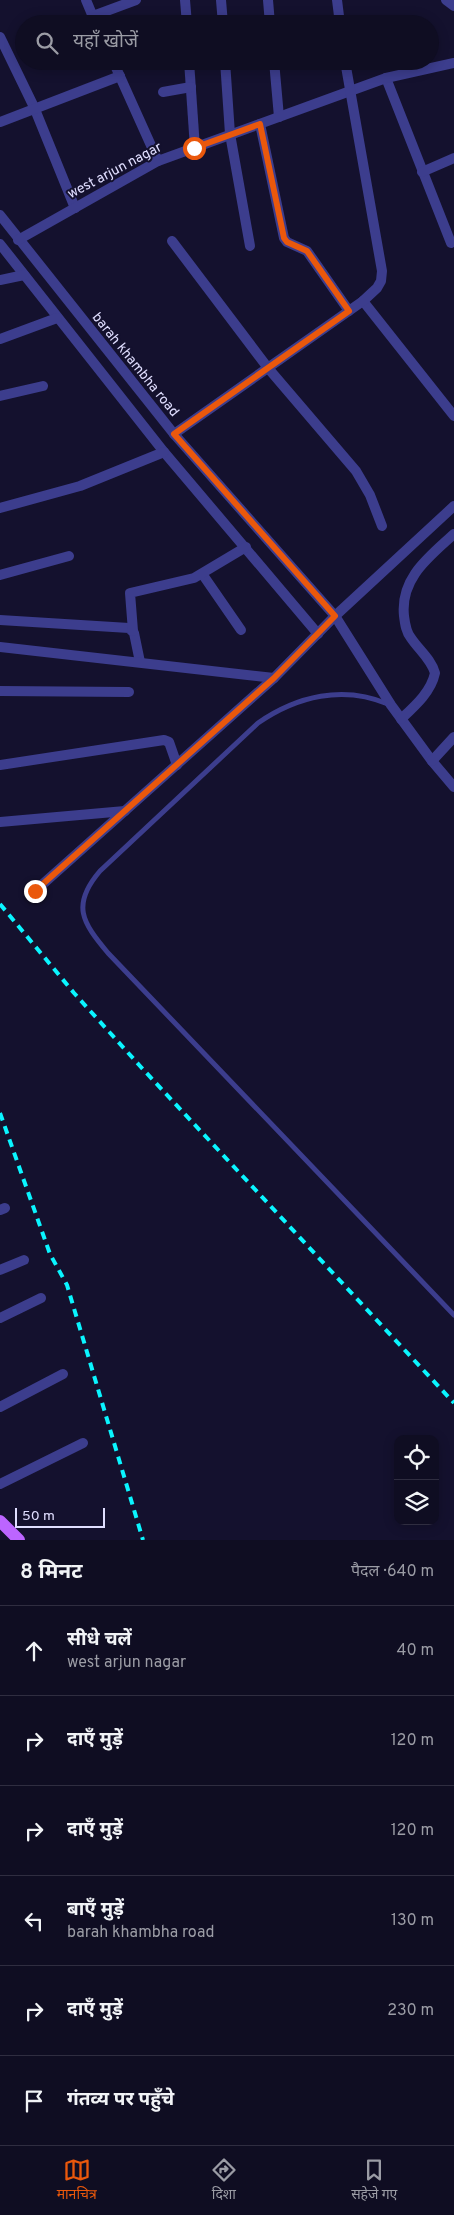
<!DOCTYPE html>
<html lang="hi">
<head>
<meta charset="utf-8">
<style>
  :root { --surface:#0f0d22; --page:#18162a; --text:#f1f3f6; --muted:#9b9ca5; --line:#2f2d40; --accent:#ea580c }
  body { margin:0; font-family:Overpass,"Noto Sans Devanagari",sans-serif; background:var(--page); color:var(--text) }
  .controls { position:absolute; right:15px; bottom:15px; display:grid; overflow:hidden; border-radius:10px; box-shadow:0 2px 12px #0003 }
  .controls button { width:45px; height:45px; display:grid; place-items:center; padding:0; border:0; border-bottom:1px solid var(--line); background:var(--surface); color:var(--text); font:25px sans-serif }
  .scale { position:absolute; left:15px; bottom:12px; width:90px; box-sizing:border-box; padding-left:5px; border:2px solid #e0deff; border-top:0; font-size:14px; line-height:18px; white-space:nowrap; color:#e0deff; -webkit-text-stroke:4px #14112e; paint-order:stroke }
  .stop { position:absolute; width:15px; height:15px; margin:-11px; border:4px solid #ea580c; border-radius:50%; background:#fff }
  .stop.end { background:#ea580c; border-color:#fff; box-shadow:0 1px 5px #0008 }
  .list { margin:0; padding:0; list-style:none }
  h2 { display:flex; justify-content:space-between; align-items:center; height:65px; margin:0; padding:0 20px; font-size:21px }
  h2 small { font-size:16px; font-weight:400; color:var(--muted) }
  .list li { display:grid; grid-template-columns:32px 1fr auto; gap:15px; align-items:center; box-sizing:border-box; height:90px; padding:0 20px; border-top:1px solid var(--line) }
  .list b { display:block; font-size:19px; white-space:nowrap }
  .list p { margin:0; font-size:16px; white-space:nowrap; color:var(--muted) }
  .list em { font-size:16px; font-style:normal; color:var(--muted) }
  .icon { flex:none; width:28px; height:28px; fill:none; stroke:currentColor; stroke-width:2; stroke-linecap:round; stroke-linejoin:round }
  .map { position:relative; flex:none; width:454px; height:1540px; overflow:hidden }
  .search { position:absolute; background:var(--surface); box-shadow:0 2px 12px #0003; left:15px; right:15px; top:15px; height:55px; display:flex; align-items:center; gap:12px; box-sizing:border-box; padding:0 18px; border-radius:28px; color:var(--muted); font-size:19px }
  .sheet { height:605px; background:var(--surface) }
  nav { display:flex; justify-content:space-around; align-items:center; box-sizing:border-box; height:70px; border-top:1px solid var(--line); background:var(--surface); font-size:14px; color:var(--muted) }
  nav a { display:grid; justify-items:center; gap:2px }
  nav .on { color:var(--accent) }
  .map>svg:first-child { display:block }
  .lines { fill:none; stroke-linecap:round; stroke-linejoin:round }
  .lane { stroke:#3c3d8d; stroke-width:5 }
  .street { stroke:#3c3d8d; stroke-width:10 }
  .primary { stroke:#bc65ff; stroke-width:12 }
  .rail { stroke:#0af5ff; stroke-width:4; stroke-dasharray:8 6; stroke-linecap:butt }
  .route { stroke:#ea580c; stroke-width:6 }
  .labels { text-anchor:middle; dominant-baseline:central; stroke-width:4; stroke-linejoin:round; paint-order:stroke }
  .street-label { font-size:14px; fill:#e0deff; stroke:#14112e }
</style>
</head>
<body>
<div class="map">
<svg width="454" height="1540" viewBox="0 0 454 1540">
  <rect width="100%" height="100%" fill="#14112e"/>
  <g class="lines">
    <path class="lane" d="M 388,704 C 343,685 297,696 258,723 L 100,871 C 71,905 82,922 108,953 L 454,1315"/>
    <g class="street">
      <path d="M 86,0 L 96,24"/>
      <path d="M 185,0 L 187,24"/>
      <path d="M 221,0 L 223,24"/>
      <path d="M 268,0 L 270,24"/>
      <path d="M 337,0 L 340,24"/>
      <path d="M 446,0 L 454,6"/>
      <path d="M 93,16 L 136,0"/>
      <path d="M 0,37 L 34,107 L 75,208"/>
      <path d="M 113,61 L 158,161"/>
      <path d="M 189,61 L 195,148"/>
      <path d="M 225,61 L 230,134 L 250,246"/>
      <path d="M 274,61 L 279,117"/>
      <path d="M 386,78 L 451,243"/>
      <path d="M 163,92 L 191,87"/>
      <path d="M 0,122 L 120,76"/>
      <path d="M 260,124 L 284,238 L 287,242 L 307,251 L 349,311"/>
      <path d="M 422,172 L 454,158"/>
      <path d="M 0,215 L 174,434 L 335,616 L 391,705 L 432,761 L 454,787"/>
      <path d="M 18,240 L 158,161 L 386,78 L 454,63"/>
      <path d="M 172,241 L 268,368 L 356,471 L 370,495 L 382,526"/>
      <path d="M 0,244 L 164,452 L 318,634"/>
      <path d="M 0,280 L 24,275"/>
      <path d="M 363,301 L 454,416"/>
      <path d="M 0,339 L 57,318"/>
      <path d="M 0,396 L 43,386"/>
      <path d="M 174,434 L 363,301 L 377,288 L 381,281 L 382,271 L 345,61"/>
      <path d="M 0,508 L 80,486 L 164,452"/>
      <path d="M 0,575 L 69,556"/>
      <path d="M 203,575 L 241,630"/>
      <path d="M 0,620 L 129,628 L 134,633 L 140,662"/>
      <path d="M 133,631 L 130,593 L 194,578 L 246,547"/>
      <path d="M 0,647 L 274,678"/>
      <path d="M 0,691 L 129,692"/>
      <path d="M 401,719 C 415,706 431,692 435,673 C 431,659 419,650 411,638 C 406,632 405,624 404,616 C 400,578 429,557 454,534"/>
      <path d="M 432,761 L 454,737"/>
      <path d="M 0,765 L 164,740 L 169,742 L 177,765"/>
      <path d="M 0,822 L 125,811"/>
      <path d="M 35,891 L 274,678 L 335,616 L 454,506"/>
      <path d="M 0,1210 L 5,1208"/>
      <path d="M 0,1270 L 24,1260"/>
      <path d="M 0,1318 L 41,1298"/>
      <path d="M 0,1407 L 63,1374"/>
      <path d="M 0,1484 L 83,1443"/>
    </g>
    <path class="primary" d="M 0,1521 L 19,1540"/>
    <g class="rail">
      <path d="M 0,904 L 74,993 L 140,1066 L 454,1403"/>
      <path d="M 0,1113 L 50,1254 L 67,1285 L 143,1540"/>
    </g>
  </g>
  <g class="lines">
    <path class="route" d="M 35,891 L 274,678 L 335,616 L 174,434 L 349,311 L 307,251 L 287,242 L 284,238 L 260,124 L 194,148"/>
  </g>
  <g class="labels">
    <g class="street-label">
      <text transform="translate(115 171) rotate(-28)">west arjun nagar</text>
      <text transform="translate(135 365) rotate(51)">barah khambha road</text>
    </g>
  </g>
</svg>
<div class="controls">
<button><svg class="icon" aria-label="locate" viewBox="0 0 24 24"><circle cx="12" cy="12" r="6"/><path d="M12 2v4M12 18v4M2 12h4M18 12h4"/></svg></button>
<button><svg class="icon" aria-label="layers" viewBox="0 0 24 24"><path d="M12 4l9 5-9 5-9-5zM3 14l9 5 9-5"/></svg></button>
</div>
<div class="scale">50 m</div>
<div class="stop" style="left:194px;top:148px"></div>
<div class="stop end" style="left:35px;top:891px"></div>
<div class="search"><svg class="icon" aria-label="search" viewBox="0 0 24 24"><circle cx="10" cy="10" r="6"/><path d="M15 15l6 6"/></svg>यहाँ खोजें</div>
</div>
<section class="sheet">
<h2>8 मिनट<small>पैदल · 640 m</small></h2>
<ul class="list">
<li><svg class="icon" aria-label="ahead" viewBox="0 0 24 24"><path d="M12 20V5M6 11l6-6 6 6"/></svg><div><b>सीधे चलें</b><p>west arjun nagar</p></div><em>40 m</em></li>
<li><svg class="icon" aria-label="right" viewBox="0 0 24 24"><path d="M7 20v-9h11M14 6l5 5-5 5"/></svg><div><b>दाएँ मुड़ें</b></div><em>120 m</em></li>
<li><svg class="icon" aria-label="right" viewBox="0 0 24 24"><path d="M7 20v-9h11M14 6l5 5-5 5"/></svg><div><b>दाएँ मुड़ें</b></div><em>120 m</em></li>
<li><svg class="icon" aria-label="left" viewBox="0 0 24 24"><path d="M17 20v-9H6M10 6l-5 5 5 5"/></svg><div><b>बाएँ मुड़ें</b><p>barah khambha road</p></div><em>130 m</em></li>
<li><svg class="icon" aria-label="right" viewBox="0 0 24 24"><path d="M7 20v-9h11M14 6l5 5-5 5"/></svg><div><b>दाएँ मुड़ें</b></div><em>230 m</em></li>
<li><svg class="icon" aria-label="arrive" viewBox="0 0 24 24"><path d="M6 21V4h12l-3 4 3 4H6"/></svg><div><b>गंतव्य पर पहुँचे</b></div></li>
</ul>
</section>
<nav>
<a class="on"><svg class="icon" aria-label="map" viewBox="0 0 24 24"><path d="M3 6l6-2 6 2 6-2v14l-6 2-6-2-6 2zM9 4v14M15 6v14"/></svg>मानचित्र</a>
<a><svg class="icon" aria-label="directions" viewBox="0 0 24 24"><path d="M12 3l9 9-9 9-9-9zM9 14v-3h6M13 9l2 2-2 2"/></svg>दिशा</a>
<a><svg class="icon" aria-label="saved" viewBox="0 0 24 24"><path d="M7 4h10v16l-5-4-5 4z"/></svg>सहेजे गए</a>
</nav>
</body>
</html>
